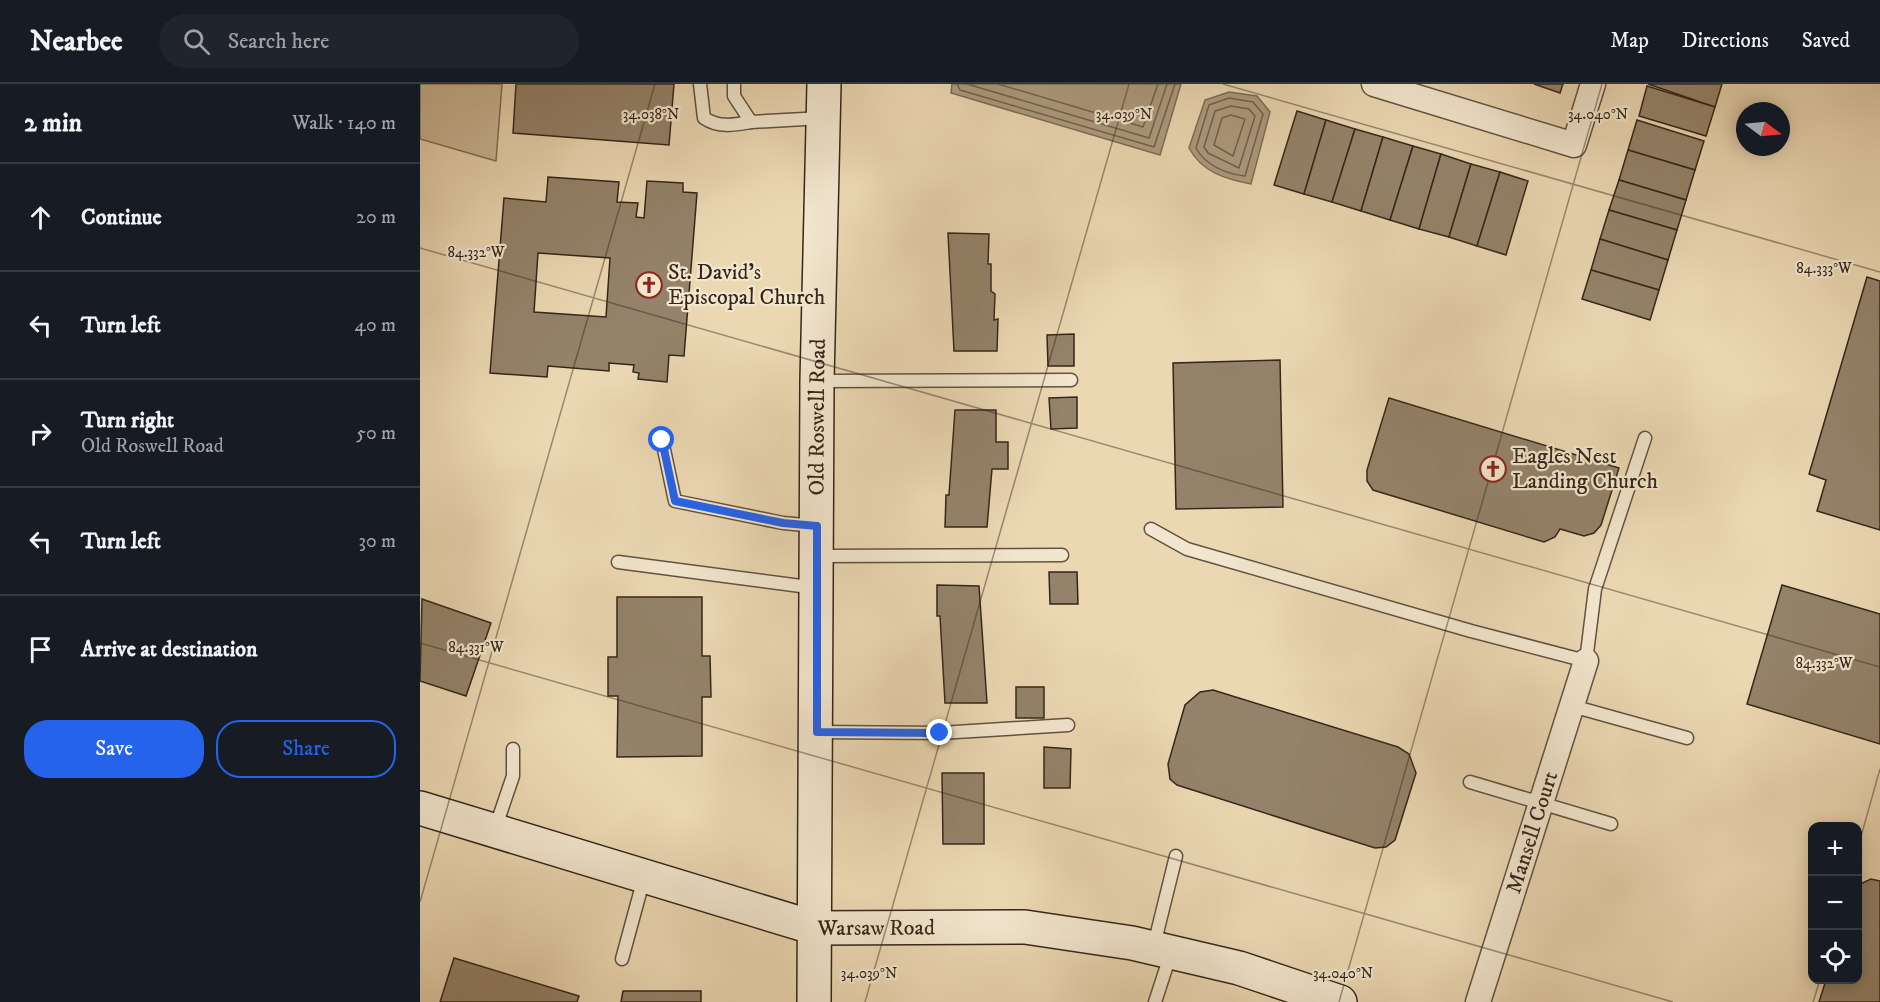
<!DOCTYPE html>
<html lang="en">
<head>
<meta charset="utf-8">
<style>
  :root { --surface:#171b24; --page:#20242c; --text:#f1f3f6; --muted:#9ea1a6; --line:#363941; --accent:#2563eb }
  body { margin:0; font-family:"IM FELL DW Pica",serif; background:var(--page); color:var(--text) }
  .controls { position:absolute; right:18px; bottom:18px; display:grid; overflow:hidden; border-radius:12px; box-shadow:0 3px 15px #0003 }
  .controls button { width:54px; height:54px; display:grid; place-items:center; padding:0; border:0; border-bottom:2px solid var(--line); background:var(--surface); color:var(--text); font:30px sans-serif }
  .compass { position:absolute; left:1316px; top:18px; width:54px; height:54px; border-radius:50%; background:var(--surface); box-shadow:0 3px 15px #0003; rotate:106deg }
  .stop { position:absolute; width:18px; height:18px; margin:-14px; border:4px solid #2563eb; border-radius:50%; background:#fff }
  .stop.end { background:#2563eb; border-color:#fff; box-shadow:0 2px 6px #0008 }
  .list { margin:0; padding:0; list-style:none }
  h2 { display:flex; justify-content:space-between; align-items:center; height:78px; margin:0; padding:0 24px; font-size:26px }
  h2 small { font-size:20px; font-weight:400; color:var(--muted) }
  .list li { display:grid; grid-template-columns:39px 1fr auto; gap:18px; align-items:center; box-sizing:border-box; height:108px; padding:0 24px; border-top:2px solid var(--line) }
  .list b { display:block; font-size:22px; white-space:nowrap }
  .list p { margin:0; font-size:20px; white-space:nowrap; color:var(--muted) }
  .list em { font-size:20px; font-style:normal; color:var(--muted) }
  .actions { display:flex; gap:12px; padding:18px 24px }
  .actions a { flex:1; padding:14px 0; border:2px solid var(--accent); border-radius:24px; text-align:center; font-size:21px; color:var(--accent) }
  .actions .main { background:var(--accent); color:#fff }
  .icon { flex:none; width:33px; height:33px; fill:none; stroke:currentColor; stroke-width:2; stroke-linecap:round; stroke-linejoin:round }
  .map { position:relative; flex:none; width:1460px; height:918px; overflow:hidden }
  header { display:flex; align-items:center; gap:36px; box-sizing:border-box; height:84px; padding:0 30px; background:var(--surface); border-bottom:2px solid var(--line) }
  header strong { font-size:28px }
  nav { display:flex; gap:33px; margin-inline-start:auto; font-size:21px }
  .search { width:420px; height:54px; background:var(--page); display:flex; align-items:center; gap:15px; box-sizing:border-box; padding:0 21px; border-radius:33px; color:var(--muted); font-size:22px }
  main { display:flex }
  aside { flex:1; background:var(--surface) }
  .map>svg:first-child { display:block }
  .green { fill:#ccba99; stroke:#80705a; stroke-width:1.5 }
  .water { fill:#ad9b7f; stroke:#7d6c57; stroke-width:1.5 }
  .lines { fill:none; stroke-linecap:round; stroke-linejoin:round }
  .shore { stroke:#71604c; stroke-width:1.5 }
  .building { fill:#94836a; stroke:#35261a; stroke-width:1.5; fill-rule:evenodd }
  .lane-casing { stroke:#625240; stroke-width:15 }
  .street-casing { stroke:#625240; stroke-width:27 }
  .secondary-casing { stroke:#35261a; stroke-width:36 }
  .lane { stroke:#f2e6ce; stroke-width:12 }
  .street { stroke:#f2e6ce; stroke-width:24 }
  .secondary { stroke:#f2e6ce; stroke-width:33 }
  .route { stroke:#2563eb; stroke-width:8 }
  .ticks { fill:none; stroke:#35261a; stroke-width:1.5; stroke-opacity:0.45 }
  .labels { text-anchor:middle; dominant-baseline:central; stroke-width:4.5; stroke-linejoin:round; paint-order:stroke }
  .poi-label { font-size:22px; fill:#35261a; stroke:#f2e6ce; text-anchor:start }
  .street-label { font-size:22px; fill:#35261a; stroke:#f2e6ce }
  .ticks-label { font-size:15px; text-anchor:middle; fill:#35261a; stroke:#f2e6ce; stroke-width:4.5; stroke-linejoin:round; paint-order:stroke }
</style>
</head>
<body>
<header>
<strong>Nearbee</strong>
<div class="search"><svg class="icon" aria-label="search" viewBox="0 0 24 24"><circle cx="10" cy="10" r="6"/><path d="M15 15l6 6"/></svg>Search here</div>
<nav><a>Map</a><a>Directions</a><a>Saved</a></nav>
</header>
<main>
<aside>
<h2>2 min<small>Walk · 140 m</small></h2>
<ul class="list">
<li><svg class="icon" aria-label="ahead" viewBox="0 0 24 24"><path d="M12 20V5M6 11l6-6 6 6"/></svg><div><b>Continue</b></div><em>20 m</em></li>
<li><svg class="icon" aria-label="left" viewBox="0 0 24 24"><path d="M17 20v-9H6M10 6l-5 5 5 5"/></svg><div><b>Turn left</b></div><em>40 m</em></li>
<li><svg class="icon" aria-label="right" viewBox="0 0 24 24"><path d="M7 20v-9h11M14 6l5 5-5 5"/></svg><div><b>Turn right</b><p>Old Roswell Road</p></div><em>50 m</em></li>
<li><svg class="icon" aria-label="left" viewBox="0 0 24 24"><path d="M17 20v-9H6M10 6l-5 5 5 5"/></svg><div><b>Turn left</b></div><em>30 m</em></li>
<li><svg class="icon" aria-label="arrive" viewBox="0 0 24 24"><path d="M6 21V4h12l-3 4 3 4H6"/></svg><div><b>Arrive at destination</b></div></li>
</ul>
<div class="actions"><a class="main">Save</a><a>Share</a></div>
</aside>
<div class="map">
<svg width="1460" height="918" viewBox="0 0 1460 918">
  <rect width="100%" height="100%" fill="#ebd8b3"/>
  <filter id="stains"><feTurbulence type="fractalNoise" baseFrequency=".00333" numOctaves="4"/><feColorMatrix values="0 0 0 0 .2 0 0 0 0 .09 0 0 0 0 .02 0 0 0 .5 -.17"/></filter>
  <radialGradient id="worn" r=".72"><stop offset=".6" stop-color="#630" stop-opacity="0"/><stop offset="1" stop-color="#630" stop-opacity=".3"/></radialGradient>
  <path class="green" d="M 0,0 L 82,0 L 76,77 L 0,55 Z"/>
  <g class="water">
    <path d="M 532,0 L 761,0 L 740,71 L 531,9 Z"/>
    <path d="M 809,8 L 837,12 L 850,28 L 831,100 C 805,95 782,88 769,64 L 785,16 Z"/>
  </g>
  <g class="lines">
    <g class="shore">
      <path d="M 537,0 L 540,6 L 734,63 L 755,0"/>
      <path d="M 547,0 L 729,54 L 747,0"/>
      <path d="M 578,0 L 723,43 L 738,0"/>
      <path d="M 809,14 L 833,18 L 843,30 L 825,92 C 806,90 785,81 776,64 L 789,21 Z"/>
      <path d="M 811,22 L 829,25 L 835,32 L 819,84 L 788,69 L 784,63 L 795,27 Z"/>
      <path d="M 811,31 L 825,35 L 813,72 L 794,61 L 802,34 Z"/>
    </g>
  </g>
  <g class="building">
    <path d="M 96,0 L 254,0 L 249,61 L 93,49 Z"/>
    <path d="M 1114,0 L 1143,0 L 1140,9 Z"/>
    <path d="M 1228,0 L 1302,0 L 1295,23 Z"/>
    <path d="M 1227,2 L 1295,23 L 1286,52 L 1219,32 Z"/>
    <path d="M 877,27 L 906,36 L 884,110 L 854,101 Z"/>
    <path d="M 906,36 L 935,45 L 912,118 L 884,110 Z"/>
    <path d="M 1217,36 L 1284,57 L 1275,86 L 1208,66 Z"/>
    <path d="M 935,45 L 963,53 L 941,127 L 912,118 Z"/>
    <path d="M 963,53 L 993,62 L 970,136 L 941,127 Z"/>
    <path d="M 993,62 L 1021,70 L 999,145 L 970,136 Z"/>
    <path d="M 1208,66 L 1275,86 L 1266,116 L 1199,96 Z"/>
    <path d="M 1021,70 L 1051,80 L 1029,153 L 999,145 Z"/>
    <path d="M 1051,80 L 1080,88 L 1057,162 L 1029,153 Z"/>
    <path d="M 1080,88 L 1108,97 L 1086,171 L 1057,162 Z"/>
    <path d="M 128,93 L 199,98 L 197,118 L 218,119 L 216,133 L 224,134 L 227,97 L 263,99 L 263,108 L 277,109 L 264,272 L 249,271 L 247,298 L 218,295 L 219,289 L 213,288 L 214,281 L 189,279 L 189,287 L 128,282 L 127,293 L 70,289 L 84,114 L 126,118 ZM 118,169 L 190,174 L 186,233 L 114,228 Z"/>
    <path d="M 1199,96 L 1266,116 L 1257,146 L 1189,126 Z"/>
    <path d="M 1189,126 L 1257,146 L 1248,176 L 1180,155 Z"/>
    <path d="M 528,149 L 569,150 L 568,180 L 571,180 L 571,207 L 575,210 L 574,236 L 578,235 L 577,267 L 534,267 Z"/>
    <path d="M 1180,155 L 1248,176 L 1239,206 L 1171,186 Z"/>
    <path d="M 1171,186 L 1239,206 L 1230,236 L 1162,215 Z"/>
    <path d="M 1447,193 L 1460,197 L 1460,446 L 1397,427 L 1406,396 L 1389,390 Z"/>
    <path d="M 654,250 L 654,282 L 628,282 L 627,251 Z"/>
    <path d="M 860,276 L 863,423 L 756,425 L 753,279 Z"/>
    <path d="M 657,313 L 657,344 L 631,345 L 629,314 Z"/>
    <path d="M 969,314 L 1199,384 L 1181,441 L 1174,449 L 1164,452 L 1140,445 L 1135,453 L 1124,458 L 953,406 L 947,397 L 947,386 Z"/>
    <path d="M 535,326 L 576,326 L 576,358 L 588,358 L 588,385 L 572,385 L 567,443 L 525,443 L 526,411 L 529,411 Z"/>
    <path d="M 629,488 L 657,488 L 658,520 L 630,520 Z"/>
    <path d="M 517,501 L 559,502 L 567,619 L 525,619 L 520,532 L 517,532 Z"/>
    <path d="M 1362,501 L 1460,530 L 1460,660 L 1327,620 Z"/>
    <path d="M 197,513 L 282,513 L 282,572 L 290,572 L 291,613 L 282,613 L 282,672 L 197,673 L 198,612 L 188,612 L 188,573 L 197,573 Z"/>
    <path d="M 2,515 L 71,539 L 46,612 L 0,597 Z"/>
    <rect x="596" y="603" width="28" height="31"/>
    <path d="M 793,606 L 978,663 L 989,670 L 996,689 L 975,756 L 966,763 L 955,764 L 757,701 L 750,695 L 748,680 L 765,621 L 780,608 Z"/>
    <path d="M 624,663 L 651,665 L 650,704 L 624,704 Z"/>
    <path d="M 522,689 L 564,689 L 564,760 L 523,760 Z"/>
    <path d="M 1451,795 L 1460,797 L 1460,918 L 1399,918 L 1406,896 L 1438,896 L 1438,801 Z"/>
    <path d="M 34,874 L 159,912 L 157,918 L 20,918 Z"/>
    <path d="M 203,907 L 281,907 L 281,918 L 201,918 Z"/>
  </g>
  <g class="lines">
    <g class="lane-casing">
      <g id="lane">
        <path d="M 280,0 L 284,34 C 299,44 314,41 331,38"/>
        <path d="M 314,0 L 314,12 L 331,38 L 402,34"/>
        <path d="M 399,297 L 651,296"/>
        <path d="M 242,356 L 255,417 L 363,439 L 396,442"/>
        <path d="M 731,445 L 767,465 L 1051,547 L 1166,577 L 1175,505 L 1225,354"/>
        <path d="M 399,472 L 642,471"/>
        <path d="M 198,478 L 396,504"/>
        <path d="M 1152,622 L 1267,654"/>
        <path d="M 397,648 L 520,649 L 648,641"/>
        <path d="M 1050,698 L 1191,740"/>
        <path d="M 75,745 L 93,692 L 93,665"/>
        <path d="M 734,861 L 756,772"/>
        <path d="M 202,875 L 224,794"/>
        <path d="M 735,918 L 751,869"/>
      </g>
    </g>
    <g class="street-casing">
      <g id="street">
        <path d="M 954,0 L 1154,61 L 1173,0"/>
        <path id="s1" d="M 1058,918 L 1166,577"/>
      </g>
    </g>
    <g class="secondary-casing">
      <g id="secondary">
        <path id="s2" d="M 0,724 L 395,844 L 605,843 L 712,859 L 819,884 L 920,918"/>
        <path id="s3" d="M 394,918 L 397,297 L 404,0"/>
      </g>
    </g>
    <use href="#lane" class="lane"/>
    <use href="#street" class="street"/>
    <use href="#secondary" class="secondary"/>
  </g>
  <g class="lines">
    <path class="route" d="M 242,356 L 255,417 L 363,439 L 397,442 L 397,648 L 520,649"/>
  </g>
  <path class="ticks" d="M 803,0 L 1460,188M 0,164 L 1460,583M 0,559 L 1253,918M 1438,763 L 1460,685M 0,818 L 235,0M 445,918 L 709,0M 919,918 L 1182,0M 1393,918 L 1400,896"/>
  <defs>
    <g id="church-ring" transform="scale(1.35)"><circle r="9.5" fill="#f2e6ce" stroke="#8f2418" stroke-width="1.5"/><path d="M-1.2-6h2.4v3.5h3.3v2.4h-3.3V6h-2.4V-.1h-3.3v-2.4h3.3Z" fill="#8f2418"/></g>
  </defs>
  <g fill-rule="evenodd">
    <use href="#church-ring" x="229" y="201"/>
    <use href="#church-ring" x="1073" y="385"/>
  </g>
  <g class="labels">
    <g class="poi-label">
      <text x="248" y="188">St. David's<tspan x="248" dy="25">Episcopal Church</tspan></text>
      <text x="1092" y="372">Eagles Nest<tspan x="1092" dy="25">Landing Church</tspan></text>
    </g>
    <g class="street-label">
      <text stroke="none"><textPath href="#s3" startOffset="585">Old Roswell Road</textPath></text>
      <text stroke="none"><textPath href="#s1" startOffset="178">Mansell Court</textPath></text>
      <text stroke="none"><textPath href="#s2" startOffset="474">Warsaw Road</textPath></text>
    </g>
  </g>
  <g class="ticks-label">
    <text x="231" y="35">34.038°N</text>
    <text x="704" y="35">34.039°N</text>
    <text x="1178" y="35">34.040°N</text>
    <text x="56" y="173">84.332°W</text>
    <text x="1404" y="189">84.333°W</text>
    <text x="56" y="568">84.331°W</text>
    <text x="1404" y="584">84.332°W</text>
    <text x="449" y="894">34.039°N</text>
    <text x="923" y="894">34.040°N</text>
  </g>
  <rect width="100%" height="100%" filter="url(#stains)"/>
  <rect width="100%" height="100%" fill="url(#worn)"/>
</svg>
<div class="controls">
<button>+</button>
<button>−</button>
<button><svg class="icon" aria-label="locate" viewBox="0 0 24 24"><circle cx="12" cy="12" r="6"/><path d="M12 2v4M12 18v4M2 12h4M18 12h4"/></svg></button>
</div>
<svg class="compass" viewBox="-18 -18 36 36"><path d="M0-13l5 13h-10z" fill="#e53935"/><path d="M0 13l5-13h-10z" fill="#9ea1a6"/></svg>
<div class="stop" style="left:242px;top:356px"></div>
<div class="stop end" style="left:520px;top:649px"></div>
</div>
</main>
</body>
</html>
